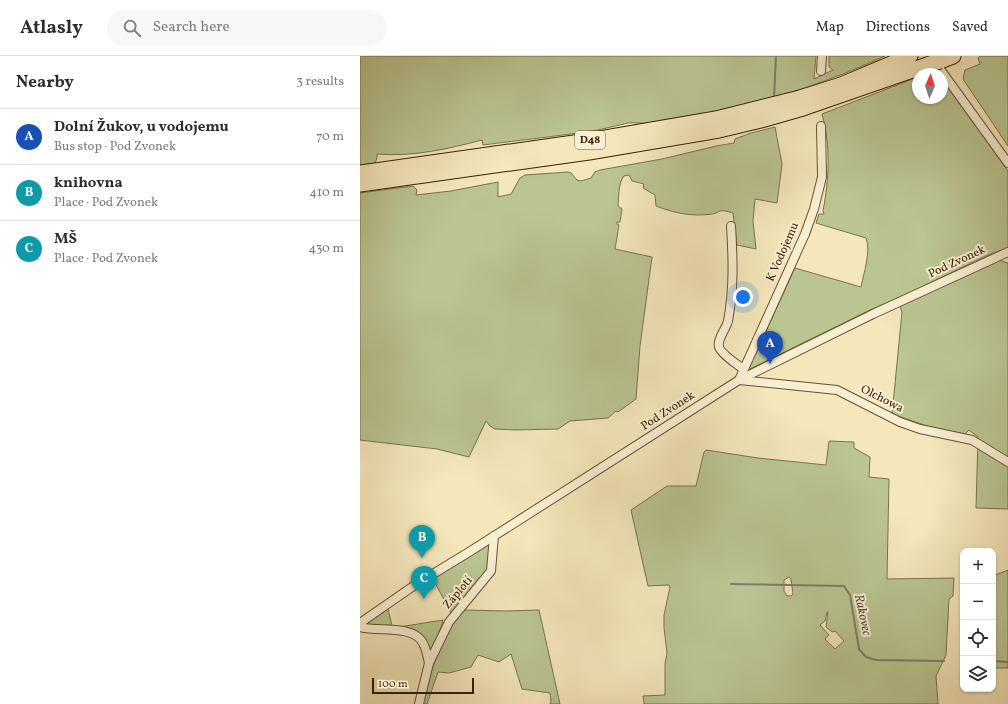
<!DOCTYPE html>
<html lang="en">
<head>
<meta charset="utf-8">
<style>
  :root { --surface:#fff; --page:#f7f7f7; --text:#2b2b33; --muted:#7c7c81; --line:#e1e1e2; --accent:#2563eb }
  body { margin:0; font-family:Vollkorn,serif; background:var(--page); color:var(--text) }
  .controls { position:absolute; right:12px; bottom:12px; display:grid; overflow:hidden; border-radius:8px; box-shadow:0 1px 3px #0004 }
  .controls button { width:36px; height:36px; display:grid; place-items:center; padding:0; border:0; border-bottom:1px solid var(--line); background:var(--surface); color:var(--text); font:20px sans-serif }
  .compass { position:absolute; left:552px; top:12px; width:36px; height:36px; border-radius:50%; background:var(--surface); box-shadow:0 1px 3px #0004; rotate:3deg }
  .scale { position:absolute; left:12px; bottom:10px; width:102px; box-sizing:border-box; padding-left:4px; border:2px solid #3c2102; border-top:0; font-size:11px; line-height:14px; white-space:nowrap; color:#3c2102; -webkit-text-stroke:3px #f8efd3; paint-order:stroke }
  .you { position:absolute; left:383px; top:241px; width:14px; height:14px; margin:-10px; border:3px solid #fff; border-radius:50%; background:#1a73e8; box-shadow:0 0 0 6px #1a73e833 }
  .badge { display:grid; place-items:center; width:26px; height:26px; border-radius:50%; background:var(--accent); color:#fff; font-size:13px; font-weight:700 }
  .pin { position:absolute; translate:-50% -33px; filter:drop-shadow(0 1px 2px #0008) }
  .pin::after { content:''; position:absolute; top:21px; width:14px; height:12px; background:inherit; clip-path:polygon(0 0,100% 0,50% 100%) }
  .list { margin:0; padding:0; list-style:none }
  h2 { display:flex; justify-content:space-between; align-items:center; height:52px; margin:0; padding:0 16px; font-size:17px }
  h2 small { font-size:13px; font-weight:400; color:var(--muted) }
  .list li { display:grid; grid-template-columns:26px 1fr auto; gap:12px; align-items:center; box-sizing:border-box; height:56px; padding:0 16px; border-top:1px solid var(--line) }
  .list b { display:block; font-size:15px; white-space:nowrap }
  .list p { margin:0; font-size:13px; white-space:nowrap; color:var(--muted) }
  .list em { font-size:13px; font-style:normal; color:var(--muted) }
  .icon { flex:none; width:22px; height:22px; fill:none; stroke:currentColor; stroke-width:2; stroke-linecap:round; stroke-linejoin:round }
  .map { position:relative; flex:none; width:648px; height:648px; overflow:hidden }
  header { display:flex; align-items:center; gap:24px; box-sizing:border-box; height:56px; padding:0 20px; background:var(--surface); border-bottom:1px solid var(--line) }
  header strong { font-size:19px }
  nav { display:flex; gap:22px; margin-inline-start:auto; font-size:14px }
  .search { width:280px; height:36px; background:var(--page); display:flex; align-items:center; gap:10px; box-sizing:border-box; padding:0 14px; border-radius:22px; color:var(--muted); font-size:15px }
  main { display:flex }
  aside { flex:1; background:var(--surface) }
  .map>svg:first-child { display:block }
  .green { fill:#bac591; stroke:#7b734a; fill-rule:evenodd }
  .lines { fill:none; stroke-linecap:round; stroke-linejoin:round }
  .stream { stroke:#76806e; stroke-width:2 }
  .minor-casing { stroke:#6a5230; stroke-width:10 }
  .motorway-casing { stroke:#3c2102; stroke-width:17 }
  .minor { stroke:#f8efd3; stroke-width:8 }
  .motorway { stroke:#f4e7bb; stroke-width:15 }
  .motorway-bridge-casing { stroke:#3c2102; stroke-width:17; stroke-linecap:butt }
  .motorway-bridge { stroke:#f4e7bb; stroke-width:15 }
  .labels { text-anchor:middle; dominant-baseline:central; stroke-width:4; stroke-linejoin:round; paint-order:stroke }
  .shield { fill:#f8efd3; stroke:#745f41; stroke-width:1 }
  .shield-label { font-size:11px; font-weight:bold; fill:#3c2102 }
  .street-label { font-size:12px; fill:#3c2102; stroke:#f8efd3 }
  .water-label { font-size:13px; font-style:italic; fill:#595038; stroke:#f8efd3 }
</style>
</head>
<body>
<header>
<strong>Atlasly</strong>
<div class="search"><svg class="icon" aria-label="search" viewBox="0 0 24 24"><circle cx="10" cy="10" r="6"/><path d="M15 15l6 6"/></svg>Search here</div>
<nav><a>Map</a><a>Directions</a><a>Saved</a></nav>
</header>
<main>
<aside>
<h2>Nearby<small>3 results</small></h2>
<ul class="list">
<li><span class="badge" style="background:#1a4fb4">A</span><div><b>Dolní Žukov, u vodojemu</b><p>Bus stop · Pod Zvonek</p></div><em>70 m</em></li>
<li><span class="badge" style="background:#0f9aa8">B</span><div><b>knihovna</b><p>Place · Pod Zvonek</p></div><em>410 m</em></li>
<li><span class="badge" style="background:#0f9aa8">C</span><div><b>MŠ</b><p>Place · Pod Zvonek</p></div><em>430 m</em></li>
</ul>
</aside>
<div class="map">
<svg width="648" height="648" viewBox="0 0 648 648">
  <rect width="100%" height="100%" fill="#f4e7bb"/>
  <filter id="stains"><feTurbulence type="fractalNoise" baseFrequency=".005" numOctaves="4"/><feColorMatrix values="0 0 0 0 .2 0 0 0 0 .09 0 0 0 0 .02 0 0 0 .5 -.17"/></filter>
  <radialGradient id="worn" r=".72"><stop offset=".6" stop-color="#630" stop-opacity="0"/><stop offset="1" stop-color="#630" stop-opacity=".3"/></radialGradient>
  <g class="green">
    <path d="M 0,0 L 456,0 L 454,23 L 473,14 L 469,11 L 469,0 L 525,0 C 451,34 372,57 292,67 C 284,68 275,66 268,67 C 258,69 248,72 238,74 C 200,80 161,84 123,89 L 122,84 C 88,93 53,101 17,98 L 17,102 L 15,107 L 0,109 Z"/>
    <path d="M 620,0 L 648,0 L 648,90 L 603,23 L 605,14 L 620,8 L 618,2 Z"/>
    <path d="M 558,21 L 558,42 L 582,42 L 582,21 L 648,115 L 648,192 L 630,198 L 543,240 L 510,254 L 388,314 L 435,212 L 501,231 C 504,216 511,196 506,182 L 456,167 L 459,158 L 464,158 L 463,155 C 469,123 471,90 462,58 Z"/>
    <path d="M 415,71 L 422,108 L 417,147 L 395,143 L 393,165 L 396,193 L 377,189 L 373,157 C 369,156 364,154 360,155 C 357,156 355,158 352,158 C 332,161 314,157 296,150 L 295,139 L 283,132 L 284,128 L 272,125 L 269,119 L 264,120 C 258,128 259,140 258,150 L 262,153 L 260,166 L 257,166 L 257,168 L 259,169 L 255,193 L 292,201 L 280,290 L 276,343 L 258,356 L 256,355 L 248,362 L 210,365 L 198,373 L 155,374 L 135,373 L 130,370 L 126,365 L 109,401 L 77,393 L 0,384 L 0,137 L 53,130 L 57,134 L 56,139 L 91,135 L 138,126 L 138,141 L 151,138 L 160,122 L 165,119 L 208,116 L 211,117 L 217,124 L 221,125 L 231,122 L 235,116 L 240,114 L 302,103 L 356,90 L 374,87 L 375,83 L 391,77 Z"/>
    <path d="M 638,204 L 648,207 L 648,453 L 616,452 L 618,381 L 609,374 L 605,378 L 576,373 L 532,358 L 542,256 L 540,251 L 547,246 Z"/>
    <path d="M 469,385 L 494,386 L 494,392 L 510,401 L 509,421 L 529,423 L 527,523 L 594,522 L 593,540 L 589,543 L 586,599 L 576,620 L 578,648 L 284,648 L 283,640 L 305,639 L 305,608 L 307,597 L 304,572 L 304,559 L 310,531 L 309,529 L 288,530 L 271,454 L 307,430 L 336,430 L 344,396 L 346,394 L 398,402 L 466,409 ZM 429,521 L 431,523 L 433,538 L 431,540 L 427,540 L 424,535 L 424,524 ZM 467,556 L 468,556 L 466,571 L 472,576 L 475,575 L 484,585 L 475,593 L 465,583 L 469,579 L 460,569 L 465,565 Z"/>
    <path d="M 128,488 L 130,489 L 129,513 L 91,557 L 73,523 Z"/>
    <path d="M 648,514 L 648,612 L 633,612 L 633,520 Z"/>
    <path d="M 28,553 L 32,570 L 5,569 Z"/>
    <path d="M 106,554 L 145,555 L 179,554 L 200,648 L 190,648 L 191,645 L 190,637 L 162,633 L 151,598 L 139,606 L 118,599 L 111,611 L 89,617 L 78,616 L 67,648 L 62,648 C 69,624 83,565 106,554 Z"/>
    <path d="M 83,564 L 79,578 L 71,596 L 64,582 L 39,571 Z"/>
  </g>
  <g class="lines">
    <g class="stream">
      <path d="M 414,42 L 416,0"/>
      <path d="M 371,528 L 484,530 L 490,539 L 499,593 L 506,601 L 516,604 L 584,605"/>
      <path d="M 633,605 L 648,606"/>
    </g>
    <g class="minor-casing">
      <g id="minor">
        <path d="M 580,13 L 648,107"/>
        <path d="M 461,15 L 462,0"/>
        <path d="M 461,70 L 462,121 L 454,153 L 445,178 L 379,324 L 477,334 L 540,366 L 560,373 L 612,384 L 648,406"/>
        <path d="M 371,170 C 373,203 374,232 368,265 C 366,273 357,283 359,291 C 361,298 377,308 383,313"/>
        <path d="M 0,567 L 55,529 L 109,496 L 379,324 L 513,258 L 648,196"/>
        <path d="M 0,571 C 17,576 49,569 61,584 C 66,590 67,599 69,607"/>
        <path d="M 59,648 L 69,607 L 89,566 L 131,515 L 134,480"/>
      </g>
    </g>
    <g class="motorway-casing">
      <g id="motorway">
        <path d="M 580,5 L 593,0"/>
        <path d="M 0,117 L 228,85 L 356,63 L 440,42 L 481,29 L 550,0"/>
        <path d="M 0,128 L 229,96 L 359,74 L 401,64 L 443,52 L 570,8"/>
      </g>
    </g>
    <use href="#minor" class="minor"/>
    <use href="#motorway" class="motorway"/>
    <g class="motorway-bridge-casing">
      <path id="motorway-bridge" d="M 570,8 L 580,5"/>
    </g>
    <use href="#motorway-bridge" class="motorway-bridge"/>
  </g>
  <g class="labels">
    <rect class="shield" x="215" y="75" width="30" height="18" rx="3"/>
    <g class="shield-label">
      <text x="230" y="84">D48</text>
    </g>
    <g class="street-label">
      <text transform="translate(423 196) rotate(-66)">K Vodojemu</text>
      <text transform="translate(597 206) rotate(-25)">Pod Zvonek</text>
      <text transform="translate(522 343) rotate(27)">Olchowa</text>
      <text transform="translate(308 355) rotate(-33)">Pod Zvonek</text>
      <text transform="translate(98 537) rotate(-50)">Záplotí</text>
    </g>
    <g class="water-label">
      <text transform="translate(502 559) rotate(78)">Rakovec</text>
    </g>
  </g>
  <rect width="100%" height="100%" filter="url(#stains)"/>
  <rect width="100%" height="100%" fill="url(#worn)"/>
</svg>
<div class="controls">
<button>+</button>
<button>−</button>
<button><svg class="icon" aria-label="locate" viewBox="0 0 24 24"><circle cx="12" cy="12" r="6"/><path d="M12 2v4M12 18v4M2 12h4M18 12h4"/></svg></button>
<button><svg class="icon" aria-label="layers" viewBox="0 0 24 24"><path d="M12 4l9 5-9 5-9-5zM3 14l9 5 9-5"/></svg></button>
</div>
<svg class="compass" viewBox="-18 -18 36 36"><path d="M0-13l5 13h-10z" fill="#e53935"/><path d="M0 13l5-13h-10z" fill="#7c7c81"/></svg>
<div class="scale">100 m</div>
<div class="you"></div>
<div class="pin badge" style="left:410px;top:308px;background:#1a4fb4">A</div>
<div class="pin badge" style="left:62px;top:502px;background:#0f9aa8">B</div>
<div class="pin badge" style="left:64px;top:543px;background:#0f9aa8">C</div>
</div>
</main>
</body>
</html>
